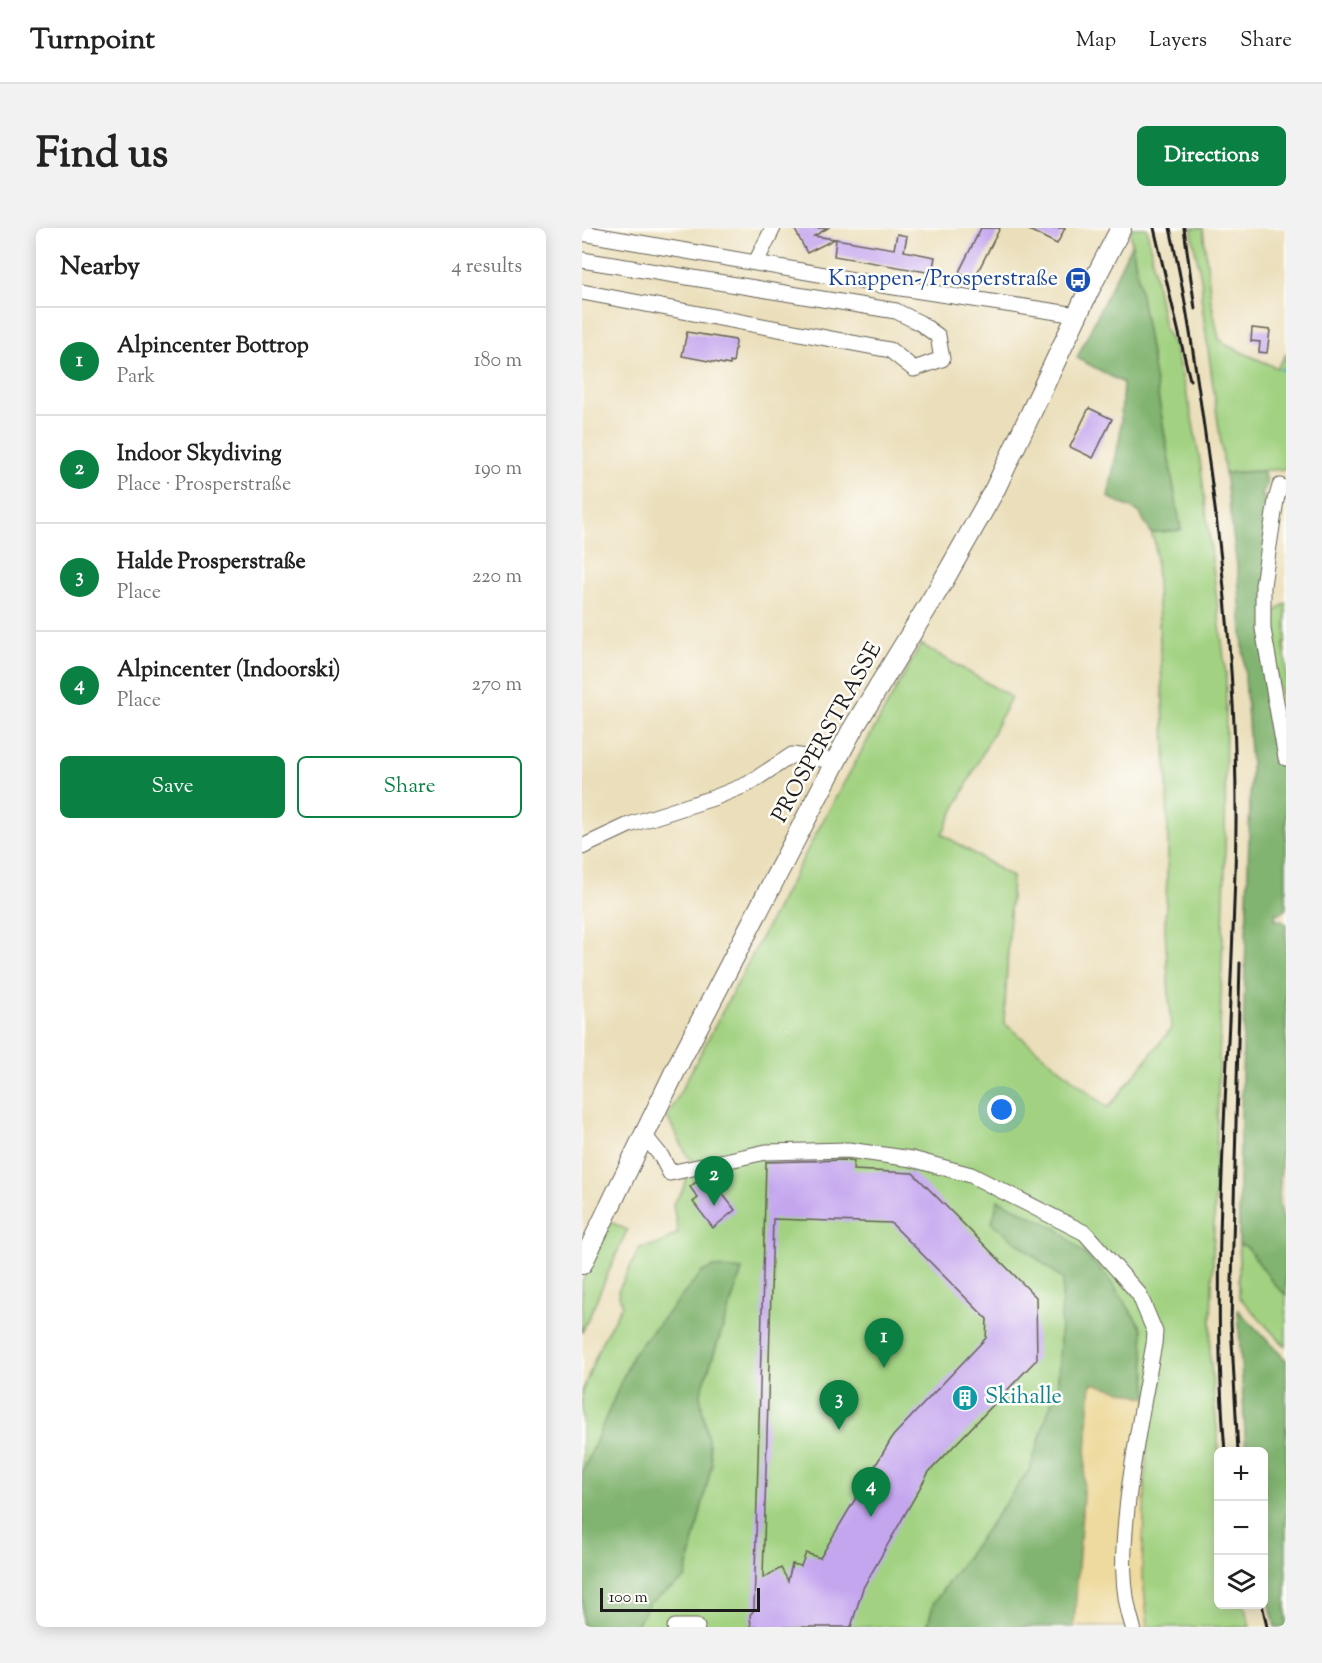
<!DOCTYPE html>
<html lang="en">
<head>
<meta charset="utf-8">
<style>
  :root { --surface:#fff; --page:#f2f2f2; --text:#222; --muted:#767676; --line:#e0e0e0; --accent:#0b8043 }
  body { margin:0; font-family:"Sorts Mill Goudy",serif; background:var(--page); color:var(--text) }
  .controls { position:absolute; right:18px; bottom:18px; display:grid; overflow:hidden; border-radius:9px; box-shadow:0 3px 15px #0003 }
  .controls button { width:54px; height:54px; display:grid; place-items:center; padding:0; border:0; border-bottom:2px solid var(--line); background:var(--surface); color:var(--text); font:30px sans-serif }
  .scale { position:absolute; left:18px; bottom:15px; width:160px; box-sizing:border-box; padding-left:6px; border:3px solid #1c1c1c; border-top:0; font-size:16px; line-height:21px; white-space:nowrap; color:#1c1c1c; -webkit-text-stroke:4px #fdfcf7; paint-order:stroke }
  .you { position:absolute; left:420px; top:882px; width:21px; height:21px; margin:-15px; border:4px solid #fff; border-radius:50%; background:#1a73e8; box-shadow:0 0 0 9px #1a73e833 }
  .badge { display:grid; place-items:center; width:39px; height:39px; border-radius:50%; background:var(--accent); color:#fff; font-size:20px; font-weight:700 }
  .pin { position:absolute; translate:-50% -50px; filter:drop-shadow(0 2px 3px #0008) }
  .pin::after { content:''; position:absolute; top:32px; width:21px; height:18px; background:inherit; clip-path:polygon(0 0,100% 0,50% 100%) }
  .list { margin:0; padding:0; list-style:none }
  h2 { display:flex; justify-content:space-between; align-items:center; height:78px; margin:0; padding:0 24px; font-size:26px }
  h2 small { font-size:20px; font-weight:400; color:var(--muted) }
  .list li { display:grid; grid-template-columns:39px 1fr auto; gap:18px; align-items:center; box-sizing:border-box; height:108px; padding:0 24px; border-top:2px solid var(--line) }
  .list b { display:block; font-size:22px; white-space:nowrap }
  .list p { margin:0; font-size:20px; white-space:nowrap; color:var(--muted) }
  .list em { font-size:20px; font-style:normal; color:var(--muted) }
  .actions { display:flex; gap:12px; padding:18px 24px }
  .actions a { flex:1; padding:14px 0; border:2px solid var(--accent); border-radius:9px; text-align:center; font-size:21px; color:var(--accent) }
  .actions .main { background:var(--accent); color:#fff }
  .icon { flex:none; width:33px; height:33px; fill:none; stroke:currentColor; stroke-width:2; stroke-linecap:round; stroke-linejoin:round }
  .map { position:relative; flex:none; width:704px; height:1399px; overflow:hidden; border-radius:9px }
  header { display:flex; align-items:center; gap:36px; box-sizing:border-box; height:84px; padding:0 30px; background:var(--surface); border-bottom:2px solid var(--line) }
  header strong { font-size:28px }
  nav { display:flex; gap:33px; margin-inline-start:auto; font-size:21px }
  .intro { display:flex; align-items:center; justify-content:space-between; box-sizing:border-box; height:144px; padding:0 36px }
  h1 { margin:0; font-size:42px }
  .button { padding:15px 27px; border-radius:9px; background:var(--accent); color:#fff; font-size:21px; font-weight:700 }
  main { display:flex; gap:36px; padding:0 36px }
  aside { flex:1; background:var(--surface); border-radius:9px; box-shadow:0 3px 15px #0003 }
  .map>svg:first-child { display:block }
  .green { fill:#a2d281; stroke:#5f774e; stroke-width:1.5 }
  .forest { fill:#81b46f; stroke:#4e6846; stroke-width:1.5 }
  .sand { fill:#eeda9e; stroke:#857b5d; stroke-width:1.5 }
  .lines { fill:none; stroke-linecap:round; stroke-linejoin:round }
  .stream { stroke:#43aec2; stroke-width:3 }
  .building { fill:#c4a6ef; fill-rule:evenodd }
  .minor-casing { stroke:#646054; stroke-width:17 }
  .major-casing { stroke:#646054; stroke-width:22 }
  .minor { stroke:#fff; stroke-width:15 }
  .major { stroke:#fff; stroke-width:20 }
  .rail { stroke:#1c1c1c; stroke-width:3 }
  .labels { text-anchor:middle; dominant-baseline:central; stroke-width:5; stroke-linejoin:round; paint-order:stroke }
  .transit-label { font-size:22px; fill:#164399; stroke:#fdfcf7; text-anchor:end }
  .street-label { font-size:22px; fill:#1c1c1c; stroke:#fdfcf7 }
  .culture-label { font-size:22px; fill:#0d838f; stroke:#fdfcf7; text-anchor:start }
</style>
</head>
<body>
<header>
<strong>Turnpoint</strong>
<nav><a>Map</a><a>Layers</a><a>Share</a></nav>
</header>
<div class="intro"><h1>Find us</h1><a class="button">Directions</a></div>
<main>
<aside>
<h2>Nearby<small>4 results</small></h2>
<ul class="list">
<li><span class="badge">1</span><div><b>Alpincenter Bottrop</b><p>Park</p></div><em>180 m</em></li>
<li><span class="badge">2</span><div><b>Indoor Skydiving</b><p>Place · Prosperstraße</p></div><em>190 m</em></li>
<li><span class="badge">3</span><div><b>Halde Prosperstraße</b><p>Place</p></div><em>220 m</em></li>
<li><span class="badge">4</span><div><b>Alpincenter (Indoorski)</b><p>Place</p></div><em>270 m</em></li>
</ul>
<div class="actions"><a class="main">Save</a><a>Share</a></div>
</aside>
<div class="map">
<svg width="704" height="1399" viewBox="0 0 704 1399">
  <rect width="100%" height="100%" fill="#fdfcf7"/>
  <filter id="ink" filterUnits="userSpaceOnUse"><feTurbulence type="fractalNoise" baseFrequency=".0167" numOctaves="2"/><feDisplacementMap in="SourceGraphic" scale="12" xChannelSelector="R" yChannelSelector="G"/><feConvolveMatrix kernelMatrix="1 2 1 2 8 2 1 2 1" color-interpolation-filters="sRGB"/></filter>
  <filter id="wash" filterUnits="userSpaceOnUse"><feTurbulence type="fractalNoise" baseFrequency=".008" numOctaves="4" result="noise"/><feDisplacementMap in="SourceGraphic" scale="24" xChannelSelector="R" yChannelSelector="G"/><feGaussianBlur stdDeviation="1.35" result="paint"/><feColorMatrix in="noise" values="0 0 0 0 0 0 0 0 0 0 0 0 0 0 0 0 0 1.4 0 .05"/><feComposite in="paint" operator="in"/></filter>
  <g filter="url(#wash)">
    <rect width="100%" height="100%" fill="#ebdfbb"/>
    <g class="green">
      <path d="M 551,0 L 565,0 L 582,100 L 592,118 L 608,180 L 618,232 L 644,447 L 643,640 L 628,1127 L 637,1223 L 636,1376 L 662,1377 L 668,1399 L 566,1399 L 560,1342 L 566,1170 L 562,1139 L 417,972 L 411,995 L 481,1051 L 476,1154 L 448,1241 L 352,1374 L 345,1399 L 54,1399 L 67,1375 L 103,1350 L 130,1235 L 118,1167 L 160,1042 L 51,1126 L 0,1246 L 0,1164 L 19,1115 L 40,1077 L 36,1063 L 58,1020 L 77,1016 L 96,1005 L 91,976 L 100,964 L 110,931 L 106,929 L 85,889 L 237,600 L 339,416 L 429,469 L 360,606 L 430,649 L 422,795 L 526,880 L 589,801 L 583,700 L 586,620 L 585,556 L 573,315 L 569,305 L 599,302 L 548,4 Z"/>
      <path d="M 610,0 L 621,0 L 629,72 L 637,111 L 646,118 L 695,140 L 704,126 L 704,241 L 643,245 L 619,69 C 624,58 610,17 610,0 Z"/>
      <path d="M 704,375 L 704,410 L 702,418 L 704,433 L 704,498 L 686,400 L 688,388 Z"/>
      <path d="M 27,993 L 45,1002 L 0,1105 L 0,1054 Z"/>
      <path d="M 657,1016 L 665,1019 L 693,1057 L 704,1067 L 704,1119 L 657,1069 Z"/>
    </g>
    <g class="forest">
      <path d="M 550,15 L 599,302 L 569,305 L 557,284 L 526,269 L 538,207 L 541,155 L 495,130 Z"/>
      <path d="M 681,243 L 685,256 L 680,266 L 683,273 L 690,278 L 682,432 L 704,559 L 704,681 L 699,685 L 694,685 L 693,692 L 698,692 L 704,696 L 704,844 L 697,973 L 700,987 L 704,995 L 704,1067 L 693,1057 L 665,1019 L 657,1016 L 657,954 L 669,537 L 656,346 L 643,245 Z"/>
      <path d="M 416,972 L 476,1001 L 525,1048 L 560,1100 L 566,1170 L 509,1156 L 492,1399 L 345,1399 L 352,1374 L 448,1241 L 476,1154 L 481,1051 L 410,995 Z"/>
      <path d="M 131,1039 L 160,1042 L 118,1167 L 130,1235 L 103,1351 L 67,1375 L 54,1399 L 0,1399 L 0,1246 L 51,1126 L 120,1044 Z"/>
      <path d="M 656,1082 L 704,1132 L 704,1399 L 693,1399 L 682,1350 L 682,1224 L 664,1223 Z"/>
    </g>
    <path class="sand" d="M 509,1155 L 566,1170 L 560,1342 L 566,1399 L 492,1399 Z"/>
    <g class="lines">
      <path class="stream" d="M 699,141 L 704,143"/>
    </g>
    <g id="blocks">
      <g class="building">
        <path d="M 212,0 L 246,0 L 232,8 L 253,11 L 225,25 Z"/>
        <path d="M 399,0 L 418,0 L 392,51 L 377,44 Z"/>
        <path d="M 443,0 L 483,0 L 475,16 Z"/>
        <path d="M 315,6 L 325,8 L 322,23 L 353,29 L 350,45 L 252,28 L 254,11 L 312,21 Z"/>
        <path d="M 670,100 L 688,102 L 685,125 L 677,124 L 678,114 L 669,113 Z"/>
        <path d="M 105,104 L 153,112 L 154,114 L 151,135 L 148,134 L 148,137 L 100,128 Z"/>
        <path d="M 507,180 L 530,191 L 511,230 L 488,219 Z"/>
        <path d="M 265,932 L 272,933 L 271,942 L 331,945 L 454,1069 L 455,1131 L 347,1244 L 281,1360 L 269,1399 L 169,1399 L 168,1387 L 172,1382 L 184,934 ZM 191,991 L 309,995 L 405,1091 L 404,1110 L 311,1208 L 238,1330 L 224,1325 L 219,1338 L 210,1336 L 206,1353 L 199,1340 L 181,1350 Z"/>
        <path d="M 119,950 L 127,961 L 133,956 L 153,982 L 131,1000 L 111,974 L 116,970 L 108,959 Z"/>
      </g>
    </g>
  </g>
  <g filter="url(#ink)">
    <use href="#blocks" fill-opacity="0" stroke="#646054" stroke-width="1.5"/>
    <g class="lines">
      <g class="minor-casing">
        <g id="minor">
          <path d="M 0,5 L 306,58 L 495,87"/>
          <path d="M 0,32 L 314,83 L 338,95 L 356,108 L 360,131 L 332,141 L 308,122 L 0,64"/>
          <path d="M 174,34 L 191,0"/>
          <path d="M 698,258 L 694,272 L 681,357 L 681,401 L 704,530"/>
          <path d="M 0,619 L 47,597 L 134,569 L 166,556 L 210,527 L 254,533"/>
          <path d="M 62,907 L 79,928 L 88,945 L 184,924 L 266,922 L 330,931 L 389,947 L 503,1005 L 557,1066 L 573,1104 L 572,1116 C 562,1171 551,1225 545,1280 C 541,1321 538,1360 551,1399"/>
          <path d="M 93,1399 L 115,1399"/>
        </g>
      </g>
      <g class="major-casing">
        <path id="major" d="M 0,1036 L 98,833 L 269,504 L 360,355 L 413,261 L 507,62 L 539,0"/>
      </g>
      <use href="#minor" class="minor"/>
      <use href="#major" class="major"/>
      <g class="rail">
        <path d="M 572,0 L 608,152"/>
        <path d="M 588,0 C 604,70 614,142 624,213 C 642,339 655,467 654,594 C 652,804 626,1014 643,1224"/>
        <path d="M 602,0 L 613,81"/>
        <path d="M 656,1224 L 649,1095 L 658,735"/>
        <path d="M 680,1376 L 685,1399"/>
      </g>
    </g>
  </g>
  <defs>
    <g id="bus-disc" transform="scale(1.35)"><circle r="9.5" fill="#1a4fb4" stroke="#fdfcf7"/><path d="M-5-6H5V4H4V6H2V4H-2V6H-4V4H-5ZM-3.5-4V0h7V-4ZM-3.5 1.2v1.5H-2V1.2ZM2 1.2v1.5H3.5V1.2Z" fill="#fff"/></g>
    <g id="building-disc" transform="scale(1.35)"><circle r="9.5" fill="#0f9aa8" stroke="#fdfcf7"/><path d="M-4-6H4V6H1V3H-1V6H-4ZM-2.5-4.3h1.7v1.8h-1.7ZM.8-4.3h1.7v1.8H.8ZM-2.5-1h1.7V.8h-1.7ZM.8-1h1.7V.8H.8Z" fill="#fff"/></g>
  </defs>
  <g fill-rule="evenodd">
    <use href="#bus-disc" x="496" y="52"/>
    <use href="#building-disc" x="383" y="1170"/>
  </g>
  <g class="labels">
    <g class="transit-label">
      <text x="476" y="52">Knappen-/Prosperstraße</text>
    </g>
    <g class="street-label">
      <text transform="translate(246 505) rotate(-61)">PROSPERSTRASSE</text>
    </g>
    <g class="culture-label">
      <text x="403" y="1170">Skihalle</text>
    </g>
  </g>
</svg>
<div class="controls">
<button>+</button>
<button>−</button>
<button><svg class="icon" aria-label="layers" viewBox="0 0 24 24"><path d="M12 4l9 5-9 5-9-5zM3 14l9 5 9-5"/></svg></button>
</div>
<div class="scale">100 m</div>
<div class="you"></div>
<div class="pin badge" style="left:302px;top:1140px">1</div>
<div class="pin badge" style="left:132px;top:978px">2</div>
<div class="pin badge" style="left:257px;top:1202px">3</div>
<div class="pin badge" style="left:289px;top:1289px">4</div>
</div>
</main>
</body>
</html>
